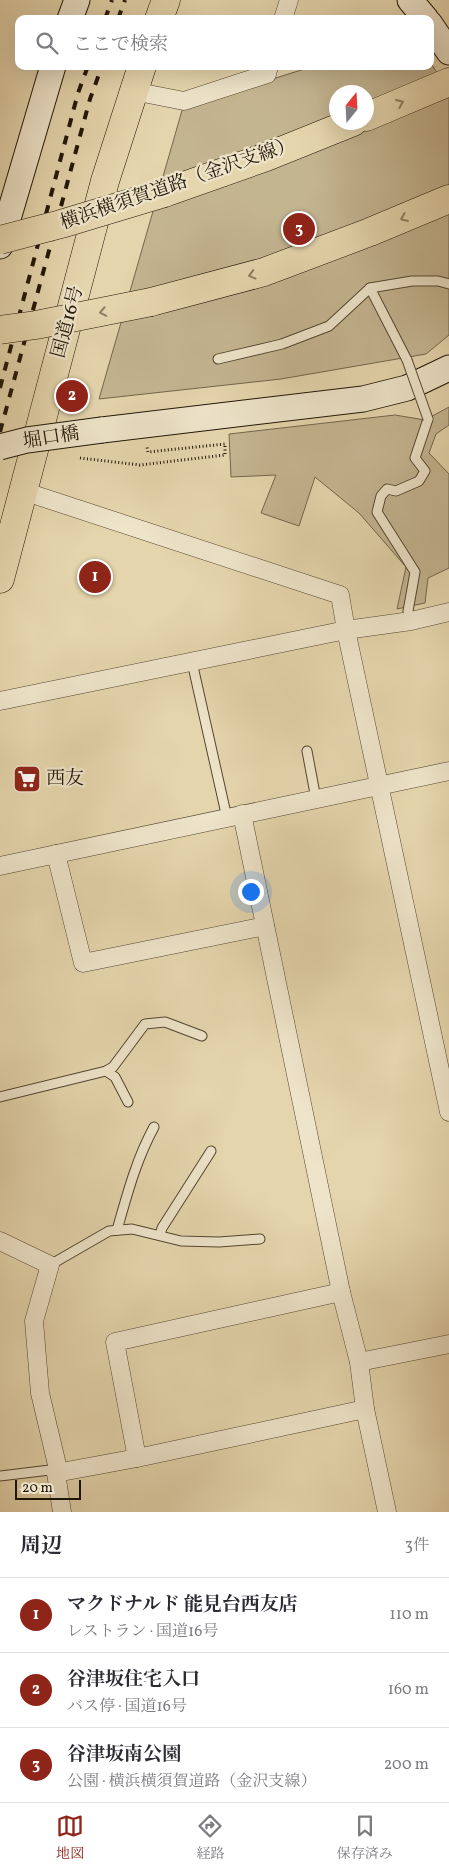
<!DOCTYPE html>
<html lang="ja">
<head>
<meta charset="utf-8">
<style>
  :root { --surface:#fff; --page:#f7f7f7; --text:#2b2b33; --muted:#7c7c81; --line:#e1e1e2; --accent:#8f2418 }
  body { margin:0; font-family:Vollkorn,"Noto Serif JP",serif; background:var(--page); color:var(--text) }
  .compass { position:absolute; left:329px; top:85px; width:45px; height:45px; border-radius:50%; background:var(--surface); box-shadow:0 5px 20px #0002; rotate:18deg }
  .scale { position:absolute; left:15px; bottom:12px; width:66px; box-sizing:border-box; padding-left:5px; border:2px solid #211607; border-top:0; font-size:14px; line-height:18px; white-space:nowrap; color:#211607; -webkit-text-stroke:4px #eee4ca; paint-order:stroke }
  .you { position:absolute; left:250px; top:891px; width:18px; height:18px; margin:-12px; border:4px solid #fff; border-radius:50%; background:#1a73e8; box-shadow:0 0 0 8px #1a73e833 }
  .badge { display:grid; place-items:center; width:32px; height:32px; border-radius:50%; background:var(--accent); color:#fff; font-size:16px; font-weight:700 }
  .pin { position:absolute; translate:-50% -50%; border:2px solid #fff; box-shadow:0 1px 5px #0006 }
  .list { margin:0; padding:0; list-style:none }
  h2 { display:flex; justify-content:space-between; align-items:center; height:65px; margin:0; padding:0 20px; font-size:21px }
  h2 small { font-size:16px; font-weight:400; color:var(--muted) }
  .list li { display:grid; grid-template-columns:32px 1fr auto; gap:15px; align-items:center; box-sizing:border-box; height:75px; padding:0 20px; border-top:1px solid var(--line) }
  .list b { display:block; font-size:19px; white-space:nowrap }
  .list p { margin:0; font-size:16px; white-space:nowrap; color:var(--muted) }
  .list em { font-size:16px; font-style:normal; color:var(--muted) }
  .icon { flex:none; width:28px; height:28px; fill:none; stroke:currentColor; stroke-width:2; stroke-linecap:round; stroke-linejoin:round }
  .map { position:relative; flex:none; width:449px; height:1512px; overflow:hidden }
  .search { position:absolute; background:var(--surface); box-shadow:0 5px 20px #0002; left:15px; right:15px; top:15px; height:55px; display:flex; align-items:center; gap:12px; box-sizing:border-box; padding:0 18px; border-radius:10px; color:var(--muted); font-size:19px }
  .sheet { height:290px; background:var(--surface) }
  nav { display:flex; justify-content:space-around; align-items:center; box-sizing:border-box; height:70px; border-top:1px solid var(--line); background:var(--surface); font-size:14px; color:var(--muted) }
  nav a { display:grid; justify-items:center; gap:2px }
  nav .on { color:var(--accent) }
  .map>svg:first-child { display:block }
  .green { fill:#c4b591; stroke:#72664c; fill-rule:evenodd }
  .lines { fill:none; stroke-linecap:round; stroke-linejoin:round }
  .lane-casing { stroke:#524630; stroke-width:11 }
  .street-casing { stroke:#524630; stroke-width:19 }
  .secondary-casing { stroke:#211607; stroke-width:27 }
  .highway-casing { stroke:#211607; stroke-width:29 }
  .path { stroke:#211607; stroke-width:3; stroke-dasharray:1 2.5; stroke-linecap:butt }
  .lane { stroke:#eee4ca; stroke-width:9 }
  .street { stroke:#eee4ca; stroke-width:18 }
  .secondary { stroke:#eee4ca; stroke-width:25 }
  .highway { stroke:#e5d5ad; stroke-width:28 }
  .rail { stroke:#211607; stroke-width:4; stroke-dasharray:9 9; stroke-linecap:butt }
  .lane-bridge-casing { stroke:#524630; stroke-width:11; stroke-linecap:butt }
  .secondary-bridge-casing { stroke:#211607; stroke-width:27; stroke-linecap:butt }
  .highway-bridge-casing { stroke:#211607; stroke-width:29; stroke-linecap:butt }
  .lane-bridge { stroke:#eee4ca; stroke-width:9 }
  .secondary-bridge { stroke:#eee4ca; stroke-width:25 }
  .highway-bridge { stroke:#e5d5ad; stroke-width:28 }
  .oneway { stroke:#8d7f62 }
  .labels { text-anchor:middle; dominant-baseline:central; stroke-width:4.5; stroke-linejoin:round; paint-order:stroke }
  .street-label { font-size:19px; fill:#211607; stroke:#eee4ca }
  .poi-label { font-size:19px; fill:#211607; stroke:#eee4ca; text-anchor:start }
</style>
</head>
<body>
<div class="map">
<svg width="449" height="1512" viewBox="0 0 449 1512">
  <rect width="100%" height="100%" fill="#e5d5ad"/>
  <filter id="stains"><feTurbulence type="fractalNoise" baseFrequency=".004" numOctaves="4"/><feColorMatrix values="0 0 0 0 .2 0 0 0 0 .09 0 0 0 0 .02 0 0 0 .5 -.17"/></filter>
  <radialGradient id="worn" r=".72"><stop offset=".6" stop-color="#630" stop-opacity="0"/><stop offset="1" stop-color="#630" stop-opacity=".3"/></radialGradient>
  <g class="green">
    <path d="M 430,62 L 449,91 L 449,335 L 426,354 L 281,379 L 99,399 L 183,107 L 314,66 L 430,66 ZM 336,92 L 366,92 L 366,122 L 336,122 Z"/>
    <path d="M 449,407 L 449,425 L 436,434 L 429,453 L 449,474 L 449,568 L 428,578 L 425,603 L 397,609 L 406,567 L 359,513 L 315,477 L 299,526 L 261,513 L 276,475 L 231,477 L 229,434 L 395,415 L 425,420 Z"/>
  </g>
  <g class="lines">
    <g class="lane-casing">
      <g id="lane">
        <path d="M 370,288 L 407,360"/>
        <path d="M 218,359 L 282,344 L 329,326 L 370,288 L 412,281 L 438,281 L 449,284"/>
        <path d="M 411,621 L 408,611 L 415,572 L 377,512 L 381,496 L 387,489 L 396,491 L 419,481 L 425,471 L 415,458 L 428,419"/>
        <path d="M 192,662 L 227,818"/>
        <path d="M 307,751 L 316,799"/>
        <path d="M 106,1071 L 115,1077 L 128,1102"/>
        <path d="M 0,1097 L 106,1071 L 113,1067 L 145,1024 L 165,1022 L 202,1036"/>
        <path d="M 117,1230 C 127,1195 136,1160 154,1127"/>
        <path d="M 160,1235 L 162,1228 L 211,1151"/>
        <path d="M 50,1265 L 109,1231 L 132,1229 L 181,1241 L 219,1242 L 260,1239"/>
        <path d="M 0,1476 L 58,1469"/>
      </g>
    </g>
    <g class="street-casing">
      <g id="street">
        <path d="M 283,19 L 289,0"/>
        <path d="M 133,91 L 184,101 L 267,74 L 269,66"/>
        <path d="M 23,491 L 340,595 L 346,630 L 449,1112"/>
        <path d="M 0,701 L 346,630 L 411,621 L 449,612"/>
        <path d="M 242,814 L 341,1292 L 359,1362 L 365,1409 L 387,1512"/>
        <path d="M 56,854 L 83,963 L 265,926"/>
        <path d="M 0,866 L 449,771"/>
        <path d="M 0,1241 L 50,1265 L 34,1321 L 40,1393 L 58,1469 L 56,1473"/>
        <path d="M 359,1362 L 449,1344"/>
        <path d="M 137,1458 L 115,1342 L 341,1292"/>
        <path d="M 62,1512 L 56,1473 L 137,1458 L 365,1409"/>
      </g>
    </g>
    <g class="secondary-casing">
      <g id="secondary">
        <path d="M 410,0 L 426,19"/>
        <path d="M 70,19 L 77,0"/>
        <path d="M 430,24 L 449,52"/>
        <path d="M 0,246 L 53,66"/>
        <path d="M 102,430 L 363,399 L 407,388 L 449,368"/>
      </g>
    </g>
    <g class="highway-casing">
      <g id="highway">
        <path d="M 159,19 L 166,0"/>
        <path d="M 366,117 L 449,82"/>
        <path d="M 164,193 L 266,157 L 353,122"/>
        <path d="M 151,302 L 264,272 L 370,232 L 449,199"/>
        <path d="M 0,579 L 105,181 L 142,66"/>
      </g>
    </g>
    <path class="path" d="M 80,458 L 140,465 L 225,455 L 225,444 L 148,452 L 147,447"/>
    <use href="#lane" class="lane"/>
    <use href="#street" class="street"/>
    <use href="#secondary" class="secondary"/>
    <use href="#highway" class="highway"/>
    <g class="rail">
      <path d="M 105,19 L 112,0"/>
      <path d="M 118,19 L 125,0"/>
      <path d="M 0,388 L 78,93 L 88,66"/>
      <path d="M 0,432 L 90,99 L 102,66"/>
    </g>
    <g class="lane-bridge-casing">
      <path id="lane-bridge" d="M 407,360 L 428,419"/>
    </g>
    <g class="secondary-bridge-casing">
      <path id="secondary-bridge" d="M 0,447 L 27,440 L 102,430"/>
    </g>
    <g class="highway-bridge-casing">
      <g id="highway-bridge">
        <path d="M 0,240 L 61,224 L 164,193"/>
        <path d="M 0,330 L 36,325 L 151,302"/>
      </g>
    </g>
    <use href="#lane-bridge" class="lane-bridge"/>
    <use href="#secondary-bridge" class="secondary-bridge"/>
    <use href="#highway-bridge" class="highway-bridge"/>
  </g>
  <defs><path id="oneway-chevron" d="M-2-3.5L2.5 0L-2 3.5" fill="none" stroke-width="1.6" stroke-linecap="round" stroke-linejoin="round" transform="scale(1.25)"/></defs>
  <g class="oneway">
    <use href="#oneway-chevron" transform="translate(400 103) rotate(-23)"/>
    <use href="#oneway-chevron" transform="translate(404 218) rotate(157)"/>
    <use href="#oneway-chevron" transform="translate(252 275) rotate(165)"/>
    <use href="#oneway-chevron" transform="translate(103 312) rotate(169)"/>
  </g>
  <defs>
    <g id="supermarket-square" transform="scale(1.4375)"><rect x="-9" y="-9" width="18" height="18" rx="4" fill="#8f2418" stroke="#eee4ca"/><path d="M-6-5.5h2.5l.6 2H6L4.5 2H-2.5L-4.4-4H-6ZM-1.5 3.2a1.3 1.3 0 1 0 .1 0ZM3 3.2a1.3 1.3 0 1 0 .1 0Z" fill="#fff"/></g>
  </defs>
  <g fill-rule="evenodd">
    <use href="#supermarket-square" x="27" y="779"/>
  </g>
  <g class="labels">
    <g class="street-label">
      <text transform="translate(178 184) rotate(-19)">横浜横須賀道路（金沢支線）</text>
      <text transform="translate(68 322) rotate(-75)">国道16号</text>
      <text transform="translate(51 438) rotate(-9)">堀口橋</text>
    </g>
    <g class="poi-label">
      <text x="46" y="779">西友</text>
    </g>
  </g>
  <rect width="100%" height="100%" filter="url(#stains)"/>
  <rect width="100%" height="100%" fill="url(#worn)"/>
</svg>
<svg class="compass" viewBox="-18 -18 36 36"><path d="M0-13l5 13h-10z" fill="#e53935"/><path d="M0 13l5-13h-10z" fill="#7c7c81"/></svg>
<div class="scale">20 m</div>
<div class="you"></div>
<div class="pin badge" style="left:95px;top:577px">1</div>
<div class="pin badge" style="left:72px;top:396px">2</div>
<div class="pin badge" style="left:299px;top:229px">3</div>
<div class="search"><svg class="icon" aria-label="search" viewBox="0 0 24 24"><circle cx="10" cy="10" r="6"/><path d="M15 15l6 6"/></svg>ここで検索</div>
</div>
<section class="sheet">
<h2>周辺<small>3件</small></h2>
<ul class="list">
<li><span class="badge">1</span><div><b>マクドナルド 能見台西友店</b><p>レストラン · 国道16号</p></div><em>110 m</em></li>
<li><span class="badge">2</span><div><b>谷津坂住宅入口</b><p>バス停 · 国道16号</p></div><em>160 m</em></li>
<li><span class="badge">3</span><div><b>谷津坂南公園</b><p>公園 · 横浜横須賀道路（金沢支線）</p></div><em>200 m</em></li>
</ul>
</section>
<nav>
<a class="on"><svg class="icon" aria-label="map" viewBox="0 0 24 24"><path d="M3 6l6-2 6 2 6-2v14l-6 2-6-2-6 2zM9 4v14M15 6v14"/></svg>地図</a>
<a><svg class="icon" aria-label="directions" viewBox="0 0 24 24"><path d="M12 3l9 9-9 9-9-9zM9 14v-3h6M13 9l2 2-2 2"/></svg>経路</a>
<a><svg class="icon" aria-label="saved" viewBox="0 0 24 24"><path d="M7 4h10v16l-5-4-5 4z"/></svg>保存済み</a>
</nav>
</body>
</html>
